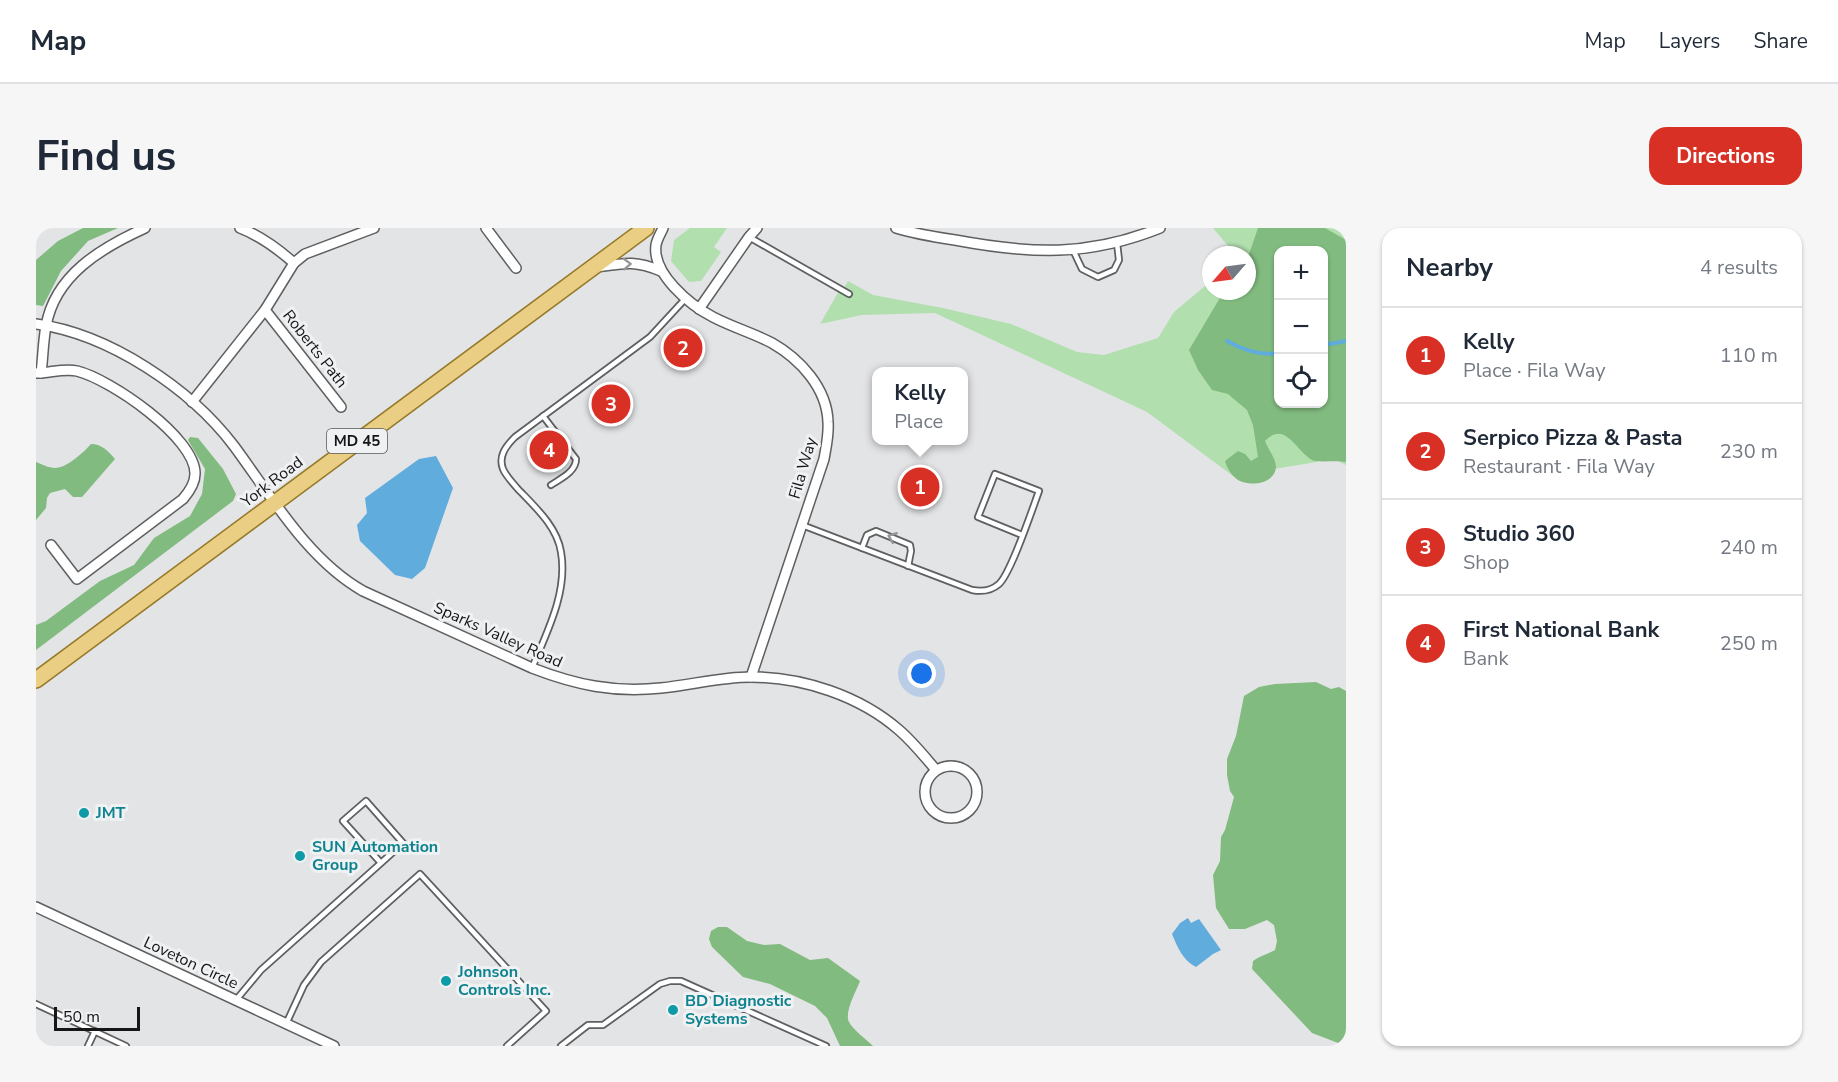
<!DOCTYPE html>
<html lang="en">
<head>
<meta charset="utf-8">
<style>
  :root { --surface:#fff; --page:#f6f6f7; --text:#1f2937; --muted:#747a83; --line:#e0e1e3; --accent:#d93025 }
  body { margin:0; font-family:"Nunito Sans",sans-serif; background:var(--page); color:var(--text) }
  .controls { position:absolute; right:18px; top:18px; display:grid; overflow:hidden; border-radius:12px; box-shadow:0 2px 4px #0004 }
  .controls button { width:54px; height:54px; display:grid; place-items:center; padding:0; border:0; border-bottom:2px solid var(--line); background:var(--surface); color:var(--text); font:30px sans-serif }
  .compass { position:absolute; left:1166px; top:18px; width:54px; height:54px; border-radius:50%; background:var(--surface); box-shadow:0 2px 4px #0004; rotate:242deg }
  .scale { position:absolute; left:18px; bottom:15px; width:86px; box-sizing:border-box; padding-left:6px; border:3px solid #161617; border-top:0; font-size:16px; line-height:21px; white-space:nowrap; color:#161617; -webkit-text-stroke:4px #f0f1f3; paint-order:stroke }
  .you { position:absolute; left:886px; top:446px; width:21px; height:21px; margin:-15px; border:4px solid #fff; border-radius:50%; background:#1a73e8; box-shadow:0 0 0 9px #1a73e833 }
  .badge { display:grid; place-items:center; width:39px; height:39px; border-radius:50%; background:var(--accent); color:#fff; font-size:20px; font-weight:700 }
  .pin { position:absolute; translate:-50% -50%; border:3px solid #fff; box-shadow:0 2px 6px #0006 }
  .popup { position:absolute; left:836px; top:139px; width:96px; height:78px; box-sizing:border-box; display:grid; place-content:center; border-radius:12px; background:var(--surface); filter:drop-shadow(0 2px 4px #0005); font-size:20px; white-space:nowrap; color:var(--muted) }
  .popup b { font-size:22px; color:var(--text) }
  .popup::after { content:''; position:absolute; left:50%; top:100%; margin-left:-12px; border:12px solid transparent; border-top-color:var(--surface) }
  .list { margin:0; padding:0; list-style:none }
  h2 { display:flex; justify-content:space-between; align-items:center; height:78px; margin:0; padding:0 24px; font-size:26px }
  h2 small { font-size:20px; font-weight:400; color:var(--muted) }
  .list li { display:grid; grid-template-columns:39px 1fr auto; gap:18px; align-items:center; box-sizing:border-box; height:96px; padding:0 24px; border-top:2px solid var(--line) }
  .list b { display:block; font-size:22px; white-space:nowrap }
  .list p { margin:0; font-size:20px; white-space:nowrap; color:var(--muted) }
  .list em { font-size:20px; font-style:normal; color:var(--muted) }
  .icon { flex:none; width:33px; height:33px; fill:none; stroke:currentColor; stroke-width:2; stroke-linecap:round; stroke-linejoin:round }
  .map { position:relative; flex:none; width:1310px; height:818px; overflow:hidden; border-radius:18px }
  header { display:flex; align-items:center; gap:36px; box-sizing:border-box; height:84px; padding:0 30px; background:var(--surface); border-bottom:2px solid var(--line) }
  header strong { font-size:28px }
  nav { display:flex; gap:33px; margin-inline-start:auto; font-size:21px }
  .intro { display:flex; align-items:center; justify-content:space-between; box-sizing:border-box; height:144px; padding:0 36px }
  h1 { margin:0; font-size:42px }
  .button { padding:15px 27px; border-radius:18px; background:var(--accent); color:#fff; font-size:21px; font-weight:700 }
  main { display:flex; gap:36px; padding:0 36px }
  aside { flex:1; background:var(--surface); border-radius:18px; box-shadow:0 2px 4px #0004 }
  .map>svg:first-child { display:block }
  .green { fill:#b1dfae; fill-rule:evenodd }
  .forest { fill:#81bb7f; fill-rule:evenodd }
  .water { fill:#5facdd }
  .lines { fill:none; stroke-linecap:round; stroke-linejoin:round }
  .stream { stroke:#5facdd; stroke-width:4 }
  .service-casing { stroke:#5e5f61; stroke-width:8 }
  .minor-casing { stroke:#5e5f61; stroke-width:12 }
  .primary-casing { stroke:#967929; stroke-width:18 }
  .service { stroke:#fff; stroke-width:4.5 }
  .minor { stroke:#fff; stroke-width:9 }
  .primary { stroke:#e9ce84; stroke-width:15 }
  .oneway { stroke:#969697 }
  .culture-dot { fill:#0f9aa8; stroke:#f0f1f3; stroke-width:2 }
  .labels { text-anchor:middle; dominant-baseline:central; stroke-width:6; stroke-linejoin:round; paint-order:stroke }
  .shield { fill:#f0f1f3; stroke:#575859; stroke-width:1.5 }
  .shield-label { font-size:15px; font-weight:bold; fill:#161617 }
  .street-label { font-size:16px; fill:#161617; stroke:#f0f1f3 }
  .culture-label { font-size:16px; font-weight:bold; fill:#0d838f; stroke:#f0f1f3; text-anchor:start }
</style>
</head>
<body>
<header>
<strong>Map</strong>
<nav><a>Map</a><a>Layers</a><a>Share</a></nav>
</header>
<div class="intro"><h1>Find us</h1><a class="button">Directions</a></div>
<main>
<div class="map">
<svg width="1310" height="818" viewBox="0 0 1310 818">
  <rect width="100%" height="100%" fill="#e3e4e6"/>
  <g class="green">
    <path d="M 654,0 L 691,0 L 678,19 L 685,24 L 665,53 L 653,54 L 635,33 L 638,12 Z"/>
    <path d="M 1177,0 L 1310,0 L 1310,237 L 1298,231 L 1197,248 L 1111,184 L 899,85 L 826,87 L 784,96 L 804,61 L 807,62 L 812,53 L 837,67 L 907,80 L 975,96 L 1041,124 L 1068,127 L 1122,110 L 1138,84 L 1175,53 L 1175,63 L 1211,63 L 1211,27 L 1191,27 L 1192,18 ZM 1242,22 L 1288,22 L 1288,176 L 1242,176 Z"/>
  </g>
  <g class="forest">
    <path d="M 47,0 L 82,0 L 52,13 L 25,43 L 7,78 L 0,77 L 0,32 L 22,13 Z"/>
    <path d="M 1222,0 L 1289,0 L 1310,12 L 1310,234 C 1300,232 1283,235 1276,232 C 1260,223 1249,192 1229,213 C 1232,221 1240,231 1240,239 C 1239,256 1213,259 1202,252 C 1195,247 1191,240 1189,233 L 1202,223 L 1209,226 L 1215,233 L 1222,229 L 1217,197 L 1211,182 L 1192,166 L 1176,162 L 1162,142 L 1153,122 L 1188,63 L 1211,63 L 1211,32 ZM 1242,22 L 1288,22 L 1288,176 L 1242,176 Z"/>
    <path d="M 154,209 L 162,210 L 187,241 L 200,266 L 197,273 L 0,422 L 0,397 L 10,393 L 64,353 L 98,337 L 118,310 L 154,288 L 166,266 L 169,241 L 152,212 Z"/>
    <path d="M 55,216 C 66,216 72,223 79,231 L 46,269 L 37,269 L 29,261 L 14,265 L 11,270 L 10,280 L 0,292 L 0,234 C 5,236 13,240 19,240 C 31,240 48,224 55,216 Z"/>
    <path d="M 1280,454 L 1295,461 L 1303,459 L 1310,463 L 1310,818 L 1276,805 L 1216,741 L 1217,733 C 1224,728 1232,726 1239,722 L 1241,713 L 1238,697 L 1231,692 L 1209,701 L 1193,701 L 1180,680 L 1177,647 L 1184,633 L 1185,609 L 1189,602 L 1198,569 L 1194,563 L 1191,547 L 1191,531 L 1200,508 L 1208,468 L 1223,459 L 1239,456 Z"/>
    <path d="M 682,699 L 691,699 L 711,713 L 728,717 L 744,716 L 774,732 L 792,730 L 824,753 C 820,764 808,784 813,794 C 816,801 831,812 837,818 L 804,818 L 791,790 L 779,778 L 734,756 L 707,749 L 676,719 L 673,711 L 675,703 Z"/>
  </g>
  <g class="water">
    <path d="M 400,228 L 417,260 L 389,340 L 376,351 L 359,347 L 324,313 L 321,297 L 331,285 L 329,270 L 383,231 Z"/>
    <path d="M 1152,690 L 1155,695 L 1163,691 L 1185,722 L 1177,726 L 1160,739 C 1147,733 1141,718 1136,706 L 1144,695 Z"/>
  </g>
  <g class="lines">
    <g class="stream">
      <path d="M 1191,113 C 1207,122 1224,128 1242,125"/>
      <path d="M 1288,117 L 1310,113"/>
    </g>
    <g class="service-casing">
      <g id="service">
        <path d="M 713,9 L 813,66"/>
        <path d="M 1037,22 L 1046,41 L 1062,49 L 1078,42 L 1083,32 L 1081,15"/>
        <path d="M 507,188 L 540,231 C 540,244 524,251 515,257"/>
        <path d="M 766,297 L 936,362 C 946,364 955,363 963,356 C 975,345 996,282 1003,263 L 959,246 L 942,289 L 986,307"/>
        <path d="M 826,320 L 831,307 L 840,303 L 874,317 L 875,323 L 872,338"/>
        <path d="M 496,440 C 511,404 532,364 525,324 C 521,298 498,278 481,260 C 476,254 470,248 467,241 C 462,228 470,218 479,209 L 614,109 L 650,70"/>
        <path d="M 200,772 L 225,742 L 345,635 L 307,593 L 330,573 L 367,615 L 345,635"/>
        <path d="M 0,776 L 90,818"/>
        <path d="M 250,796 L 268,757 L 285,734 L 384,646 L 510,783 L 471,818"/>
        <path d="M 52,818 L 59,803"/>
        <path d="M 525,818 L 552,797 L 567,797 L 624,756 L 634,753 L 645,753 L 790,818"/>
      </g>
    </g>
    <g class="minor-casing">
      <g id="minor">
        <path d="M 204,0 C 225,8 241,20 258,35"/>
        <path d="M 450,0 L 480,40"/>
        <path d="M 627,0 C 625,5 621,11 620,17 C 616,46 654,77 677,89 C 696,99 717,105 736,115 C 764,131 791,160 792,194 C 793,207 790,219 788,231 L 715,449"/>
        <path d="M 860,0 C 879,6 899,9 919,12 C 994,26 1052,29 1124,0"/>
        <path d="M 561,39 C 588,35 599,32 625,43"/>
        <path d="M 663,81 L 713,9 L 721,0"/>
        <path d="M 229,82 L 305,179"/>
        <path d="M 0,96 C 73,106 154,160 198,218 C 235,268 272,332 327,363 L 496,440 C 540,457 578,465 625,460 C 655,457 685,449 715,449 C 767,449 824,468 863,502 C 877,514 888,528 900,542"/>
        <path d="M 0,145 C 14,145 28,140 41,143 C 74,151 160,210 159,246 C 159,256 153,264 147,271 L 41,351 L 15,317"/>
        <path d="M 5,145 C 7,130 7,114 10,98 C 19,47 65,20 109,0"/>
        <path d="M 156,174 L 229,82 L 258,35 L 269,26 L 338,0"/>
        <circle cx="915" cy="564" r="26"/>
        <path d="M 0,679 L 298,818"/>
      </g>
    </g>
    <g class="primary-casing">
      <path id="primary" d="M 0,452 L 610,0"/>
    </g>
    <use href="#service" class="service"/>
    <use href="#minor" class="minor"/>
    <use href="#primary" class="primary"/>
  </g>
  <defs><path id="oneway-chevron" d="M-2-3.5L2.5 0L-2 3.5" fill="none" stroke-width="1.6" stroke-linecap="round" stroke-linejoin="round" transform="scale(1.5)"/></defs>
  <g class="oneway">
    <use href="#oneway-chevron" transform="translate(591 36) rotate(-2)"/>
    <use href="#oneway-chevron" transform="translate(856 309) rotate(-158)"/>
  </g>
  <g class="culture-dot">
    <circle cx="48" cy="585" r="6"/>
    <circle cx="264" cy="628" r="6"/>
    <circle cx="410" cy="753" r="6"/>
    <circle cx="637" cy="782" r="6"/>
  </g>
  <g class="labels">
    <rect class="shield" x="291" y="201" width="60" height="24" rx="4.5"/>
    <g class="shield-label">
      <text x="321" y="213">MD 45</text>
    </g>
    <g class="street-label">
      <text transform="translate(279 121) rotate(52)">Roberts Path</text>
      <text transform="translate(767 240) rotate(-74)">Fila Way</text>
      <text transform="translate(236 254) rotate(-37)">York Road</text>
      <text transform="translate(462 407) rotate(24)">Sparks Valley Road</text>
      <text transform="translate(155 735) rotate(25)">Loveton Circle</text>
    </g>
    <g class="culture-label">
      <text x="60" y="585">JMT</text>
      <text x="276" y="619">SUN Automation<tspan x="276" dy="18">Group</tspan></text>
      <text x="422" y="744">Johnson<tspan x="422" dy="18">Controls Inc.</tspan></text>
      <text x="649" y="773">BD Diagnostic<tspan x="649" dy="18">Systems</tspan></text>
    </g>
  </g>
</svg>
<div class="controls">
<button>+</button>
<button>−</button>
<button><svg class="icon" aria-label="locate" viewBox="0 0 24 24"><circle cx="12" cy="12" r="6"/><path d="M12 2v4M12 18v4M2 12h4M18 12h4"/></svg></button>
</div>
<svg class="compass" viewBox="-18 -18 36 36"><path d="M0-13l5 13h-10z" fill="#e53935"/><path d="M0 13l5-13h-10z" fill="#747a83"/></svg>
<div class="scale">50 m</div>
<div class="you"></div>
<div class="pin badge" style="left:884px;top:259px">1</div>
<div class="popup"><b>Kelly</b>Place</div>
<div class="pin badge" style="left:647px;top:120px">2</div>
<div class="pin badge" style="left:575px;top:176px">3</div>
<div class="pin badge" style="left:513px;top:222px">4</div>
</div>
<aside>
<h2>Nearby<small>4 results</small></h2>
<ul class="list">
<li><span class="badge">1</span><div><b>Kelly</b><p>Place · Fila Way</p></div><em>110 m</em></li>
<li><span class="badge">2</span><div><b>Serpico Pizza &amp; Pasta</b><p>Restaurant · Fila Way</p></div><em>230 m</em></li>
<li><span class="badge">3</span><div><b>Studio 360</b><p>Shop</p></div><em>240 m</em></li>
<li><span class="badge">4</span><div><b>First National Bank</b><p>Bank</p></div><em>250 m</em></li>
</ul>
</aside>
</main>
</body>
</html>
